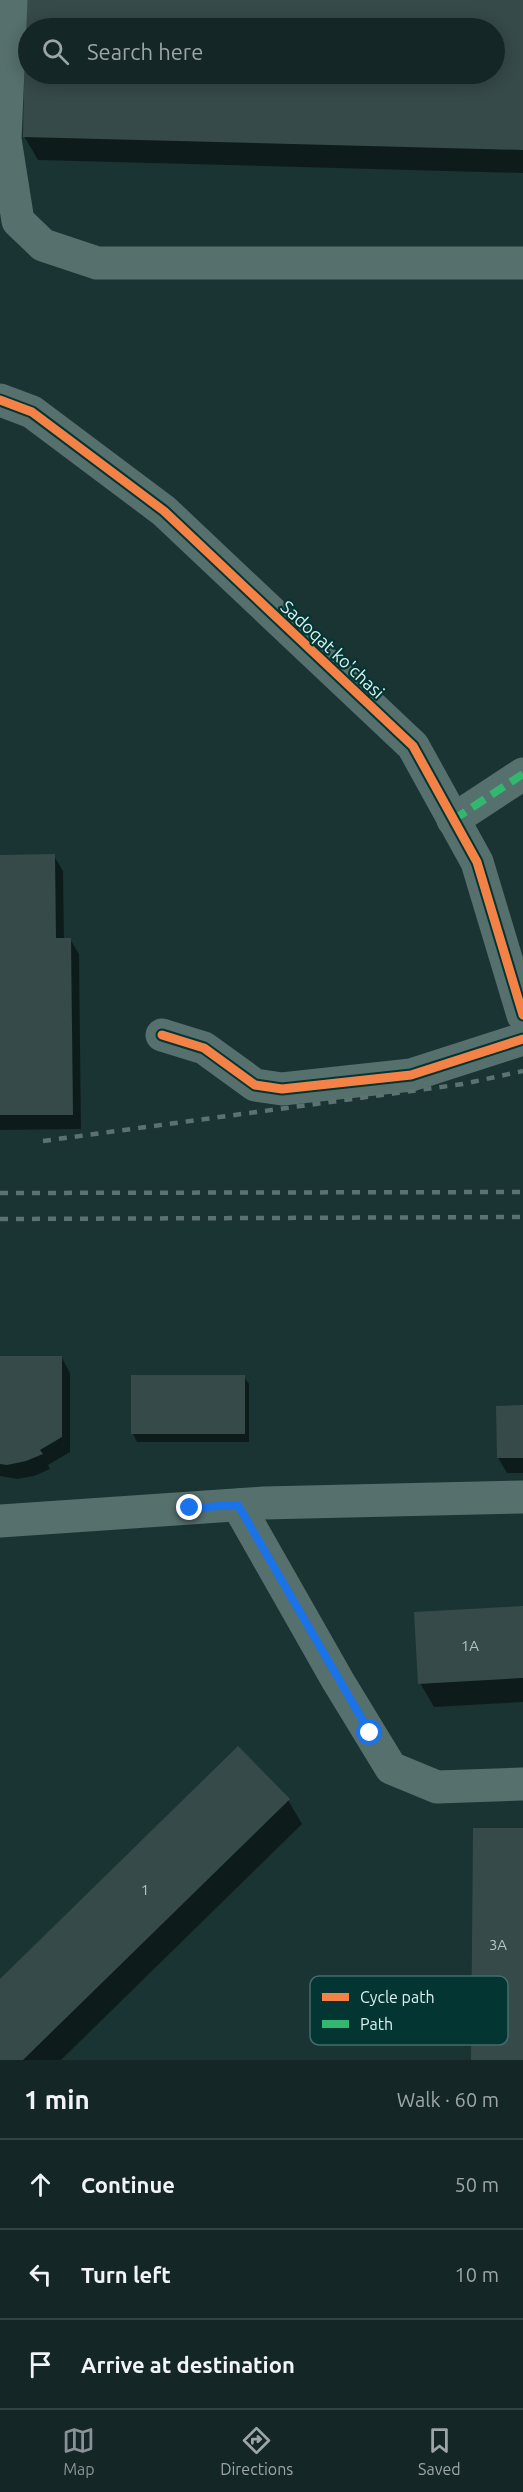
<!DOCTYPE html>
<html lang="en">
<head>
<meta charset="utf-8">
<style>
  :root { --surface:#142726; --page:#213332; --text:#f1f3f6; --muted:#9da5a7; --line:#334443; --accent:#8c9099 }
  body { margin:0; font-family:Ubuntu,sans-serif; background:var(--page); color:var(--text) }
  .stop { position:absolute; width:18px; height:18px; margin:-14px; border:4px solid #1a73e8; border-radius:50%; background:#fff }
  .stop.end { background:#1a73e8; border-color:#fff; box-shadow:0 2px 6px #0008 }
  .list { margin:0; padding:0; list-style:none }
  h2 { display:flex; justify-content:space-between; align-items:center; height:78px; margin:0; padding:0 24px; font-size:26px }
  h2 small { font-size:20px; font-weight:400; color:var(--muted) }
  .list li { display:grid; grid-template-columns:39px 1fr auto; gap:18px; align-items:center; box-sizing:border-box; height:90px; padding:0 24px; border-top:2px solid var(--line) }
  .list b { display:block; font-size:22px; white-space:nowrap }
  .list em { font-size:20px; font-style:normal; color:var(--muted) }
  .icon { flex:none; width:33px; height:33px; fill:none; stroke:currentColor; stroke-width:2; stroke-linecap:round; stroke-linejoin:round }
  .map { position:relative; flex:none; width:523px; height:2060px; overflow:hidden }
  .search { position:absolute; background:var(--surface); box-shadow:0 3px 15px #0003; left:18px; right:18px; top:18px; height:66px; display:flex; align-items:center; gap:15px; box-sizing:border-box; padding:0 21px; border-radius:33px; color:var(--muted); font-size:22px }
  .sheet { height:348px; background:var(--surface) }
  nav { display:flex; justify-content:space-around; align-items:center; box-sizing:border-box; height:84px; border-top:2px solid var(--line); background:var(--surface); font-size:16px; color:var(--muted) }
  nav a { display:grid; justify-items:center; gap:3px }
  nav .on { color:var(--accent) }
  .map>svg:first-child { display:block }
  .shadow { fill:#0007; fill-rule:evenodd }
  .building { fill:#364a49; fill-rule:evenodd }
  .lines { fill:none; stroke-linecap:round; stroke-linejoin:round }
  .minor { stroke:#56706e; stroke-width:33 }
  .rail { stroke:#5b7271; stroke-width:4.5; stroke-dasharray:8 8; stroke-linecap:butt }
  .quiet { stroke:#33b770; stroke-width:8; stroke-dasharray:15 8; stroke-linecap:butt }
  .cycleway-casing { stroke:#033533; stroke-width:13 }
  .cycleway { stroke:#f48246; stroke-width:9 }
  .route { stroke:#1a73e8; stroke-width:8 }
  .labels { text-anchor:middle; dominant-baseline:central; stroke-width:4.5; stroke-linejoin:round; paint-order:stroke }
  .number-label { font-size:15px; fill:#b0c7c5 }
  .street-label { font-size:18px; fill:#d9f1ee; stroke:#033533 }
  .key { fill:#033533; stroke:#436d6b; stroke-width:1.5 }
  .key-label { font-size:16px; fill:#d9f1ee }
</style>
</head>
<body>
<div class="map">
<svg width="523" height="2060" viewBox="0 0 523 2060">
  <rect width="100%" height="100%" fill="#1a3433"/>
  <g class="shadow">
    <path d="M 28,0 L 523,0 L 523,173 L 38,160 L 24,136 ZM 28,28 L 494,28 L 494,74 L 28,74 Z"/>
    <path d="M 54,856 L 63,871 L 64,940 L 70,939 L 79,954 L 81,1129 L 0,1130 L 0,857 Z"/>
    <path d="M 0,1358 L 62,1358 L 70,1373 L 70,1452 L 48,1465 L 50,1469 L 34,1476 L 17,1479 L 0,1476 Z"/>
    <path d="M 133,1377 L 244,1377 L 249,1384 L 249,1442 L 137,1442 L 133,1434 Z"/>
    <path d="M 497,1407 L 523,1407 L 523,1473 L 507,1473 L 498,1458 Z"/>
    <path d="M 523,1608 L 523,1702 L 434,1707 L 420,1683 Z"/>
    <path d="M 288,1800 L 302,1824 L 61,2060 L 0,2060 L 0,1981 Z"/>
  </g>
  <g class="building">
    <path d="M 26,0 L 523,0 L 523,150 L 23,137 ZM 28,28 L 494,28 L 494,74 L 28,74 Z"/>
    <path d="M 55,854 L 56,938 L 71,938 L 73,1115 L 0,1115 L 0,855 Z"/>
    <path d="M 0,1356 L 62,1356 L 62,1437 L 40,1450 L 43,1454 L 26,1461 L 7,1465 L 0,1464 Z"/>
    <rect x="131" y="1375" width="114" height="59"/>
    <path d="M 523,1405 L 523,1458 L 497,1458 L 496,1406 Z"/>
    <path d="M 523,1606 L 523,1678 L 418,1684 L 414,1612 Z"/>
    <path d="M 238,1746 L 290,1799 L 23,2060 L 0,2060 L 0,1979 Z"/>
    <path d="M 473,1828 L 523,1828 L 523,2060 L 471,2060 Z"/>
  </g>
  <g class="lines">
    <g class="minor">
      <path d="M 11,0 L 5,139 L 18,221 L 43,245 L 97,263 L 523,263"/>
      <path d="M 0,400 L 32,412 L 164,511 L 413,746 L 477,862 L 523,1015"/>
      <path d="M 453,820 L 523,774"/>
      <path d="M 162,1035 L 204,1048 L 255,1085 L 282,1089 L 411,1075 L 523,1039"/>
      <path d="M 238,1505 L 338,1681 L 391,1768 L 437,1787 L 523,1784"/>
      <path d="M 0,1521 L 264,1503 L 523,1497"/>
    </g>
    <g class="rail">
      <path d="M 43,1141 L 463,1084 L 523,1071"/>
      <path d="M 0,1193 L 523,1192"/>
      <path d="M 0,1219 L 523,1217"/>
    </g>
    <path class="quiet" d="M 453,820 L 523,774"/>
    <g class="cycleway-casing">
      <g id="cycleway">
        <path d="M 0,400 L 32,412 L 164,511 L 413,746 L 477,862 L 523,1015"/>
        <path d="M 162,1035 L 204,1048 L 255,1085 L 282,1089 L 411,1075 L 523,1039"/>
      </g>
    </g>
    <use href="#cycleway" class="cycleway"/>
  </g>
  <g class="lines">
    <path class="route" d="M 190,1508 L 238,1505 L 370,1733"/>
  </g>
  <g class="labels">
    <g class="number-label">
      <text x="470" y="1645">1А</text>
      <text x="145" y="1889">1</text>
      <text x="498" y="1944">3А</text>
    </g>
    <g class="street-label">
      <text transform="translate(333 649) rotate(43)">Sadoqat ko'chasi</text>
    </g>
  </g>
  <rect x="310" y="1976" width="198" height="69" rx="9" class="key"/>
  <rect x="322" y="1993" width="27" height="8" fill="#f48246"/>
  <rect x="322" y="2020" width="27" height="8" fill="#33b770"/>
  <g class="key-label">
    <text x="360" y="2003">Cycle path</text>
    <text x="360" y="2030">Path</text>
  </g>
</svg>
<div class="stop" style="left:370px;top:1733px"></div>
<div class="stop end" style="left:190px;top:1508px"></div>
<div class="search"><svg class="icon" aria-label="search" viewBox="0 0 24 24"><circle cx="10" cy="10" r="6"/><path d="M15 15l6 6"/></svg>Search here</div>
</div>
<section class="sheet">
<h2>1 min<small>Walk · 60 m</small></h2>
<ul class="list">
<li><svg class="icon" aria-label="ahead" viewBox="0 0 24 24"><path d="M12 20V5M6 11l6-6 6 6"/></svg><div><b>Continue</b></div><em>50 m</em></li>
<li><svg class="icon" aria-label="left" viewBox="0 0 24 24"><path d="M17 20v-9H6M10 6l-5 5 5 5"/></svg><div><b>Turn left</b></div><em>10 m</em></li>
<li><svg class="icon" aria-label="arrive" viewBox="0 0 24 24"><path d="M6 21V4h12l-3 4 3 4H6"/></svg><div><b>Arrive at destination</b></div></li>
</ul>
</section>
<nav>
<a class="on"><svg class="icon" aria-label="map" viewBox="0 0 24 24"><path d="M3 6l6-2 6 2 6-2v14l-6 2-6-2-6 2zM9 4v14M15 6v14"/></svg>Map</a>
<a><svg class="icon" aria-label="directions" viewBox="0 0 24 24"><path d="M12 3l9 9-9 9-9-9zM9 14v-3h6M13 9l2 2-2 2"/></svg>Directions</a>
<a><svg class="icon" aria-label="saved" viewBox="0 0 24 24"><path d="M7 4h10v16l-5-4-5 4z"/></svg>Saved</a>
</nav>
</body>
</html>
